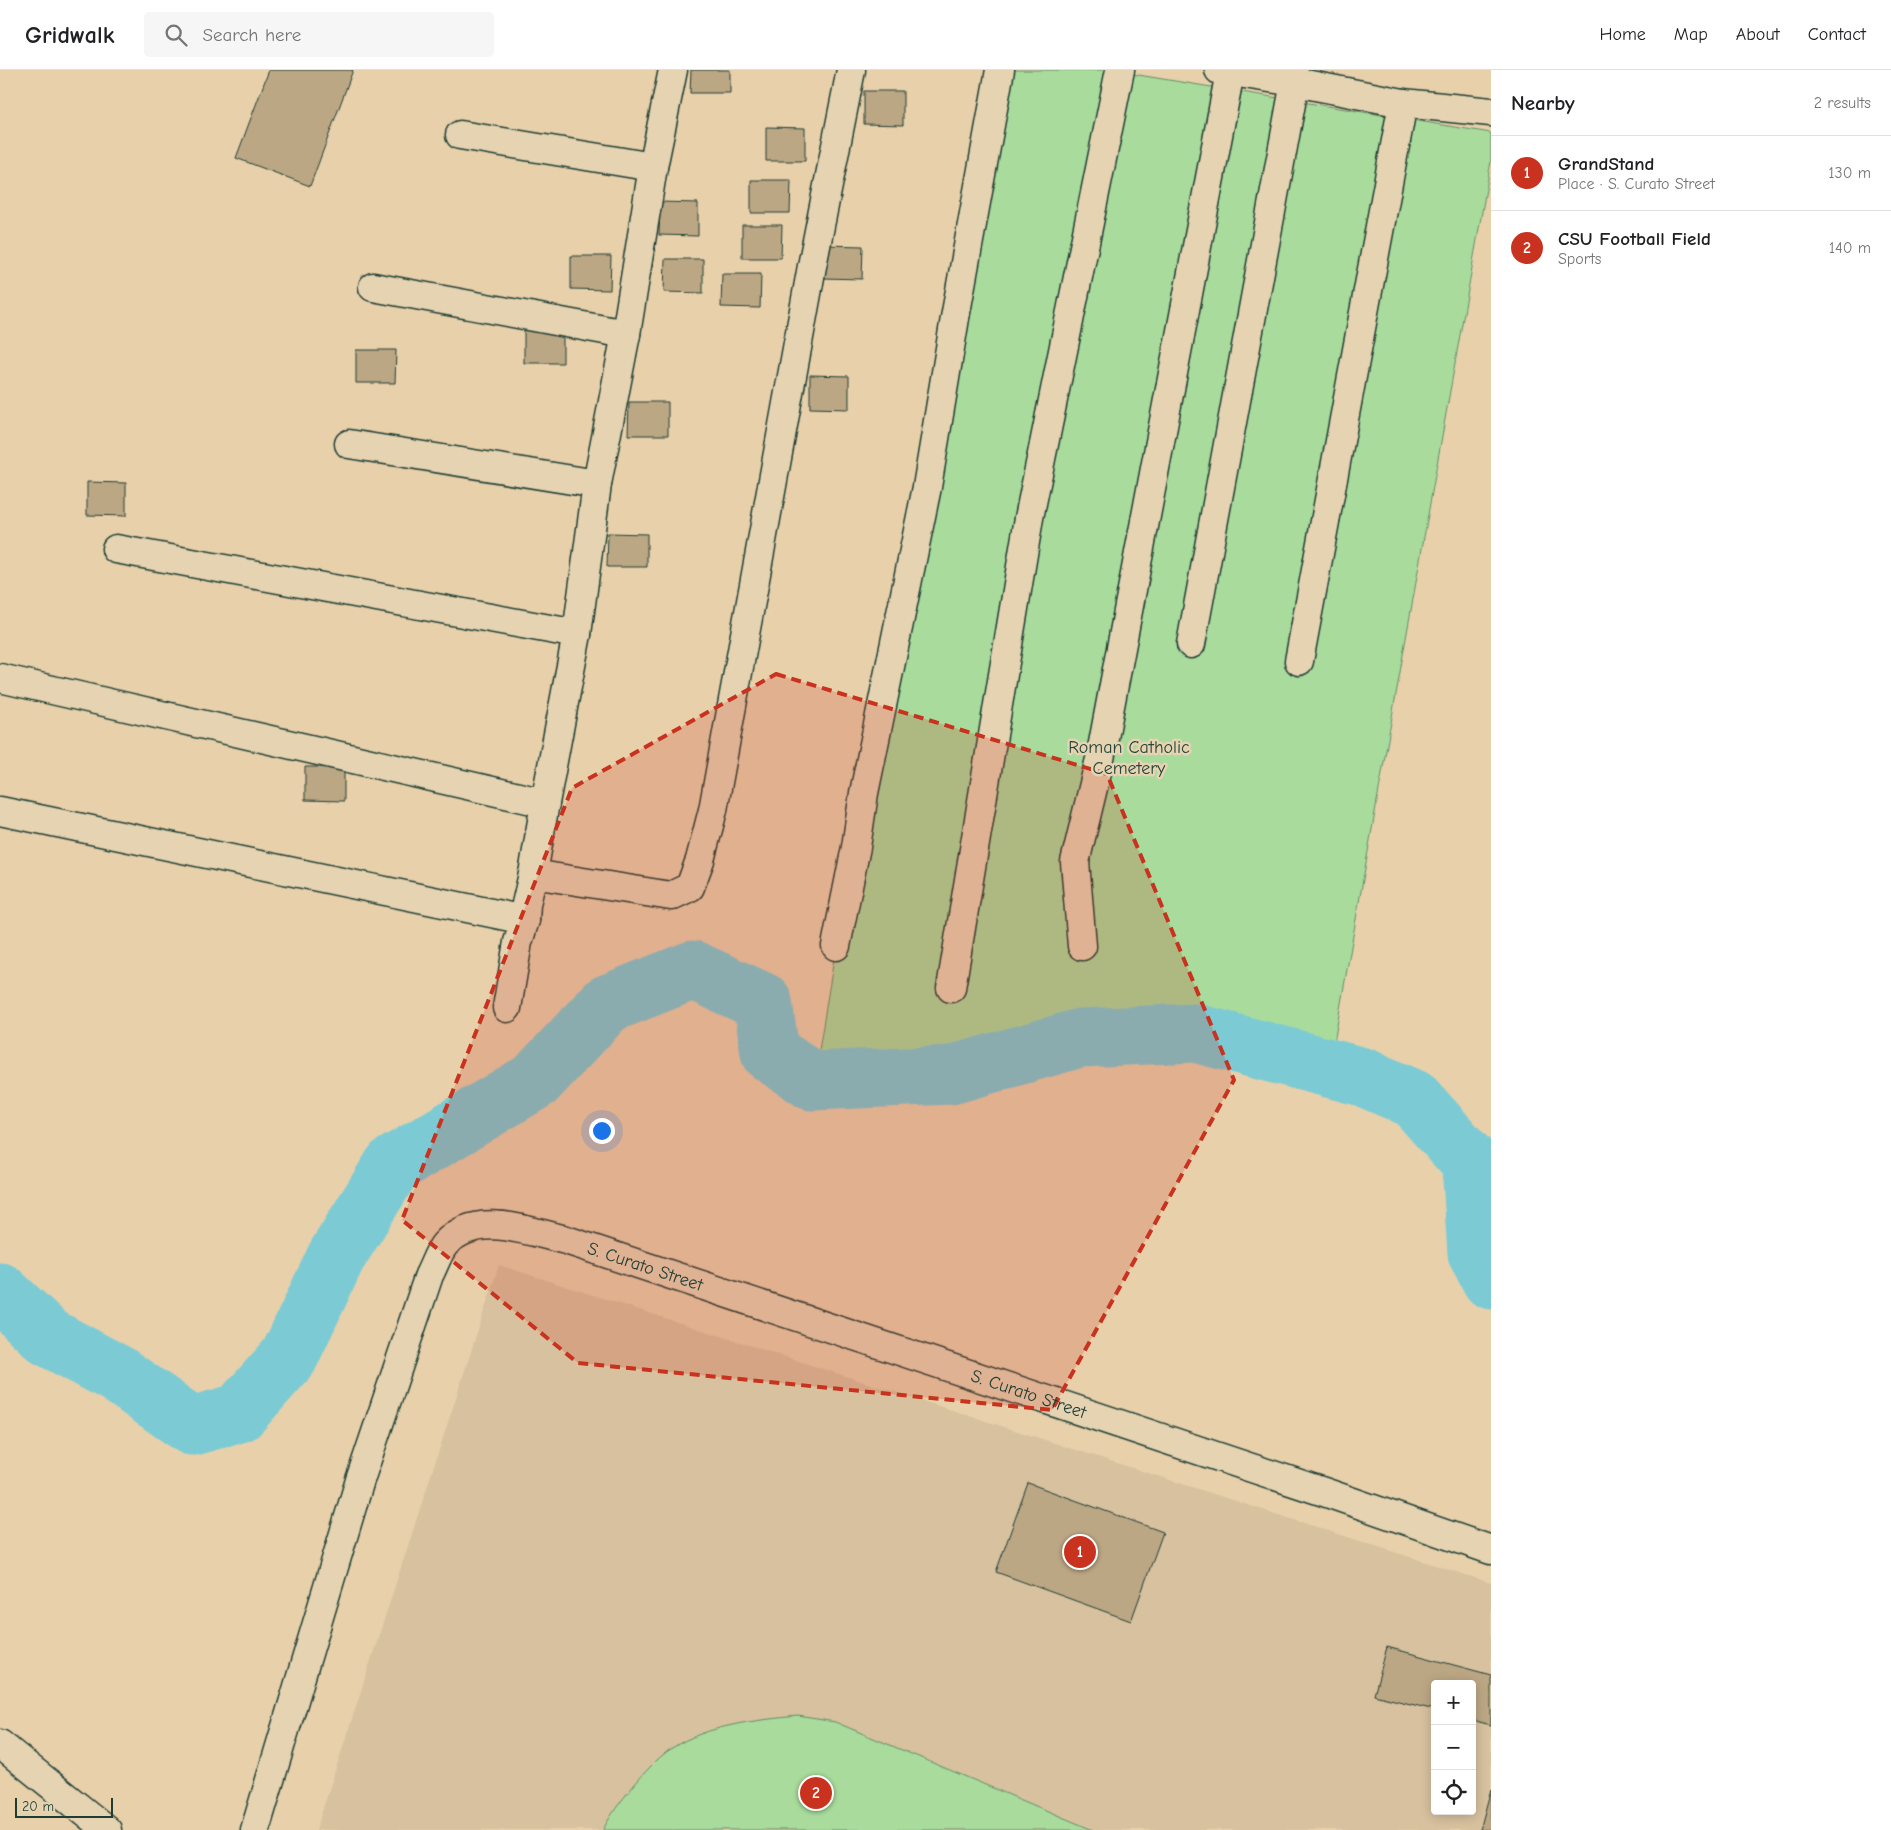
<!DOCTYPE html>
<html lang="en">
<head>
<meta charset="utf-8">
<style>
  :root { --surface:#fff; --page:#f6f6f6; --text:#202124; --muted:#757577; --line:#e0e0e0; --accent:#c8321e }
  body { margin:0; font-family:"Comic Neue",sans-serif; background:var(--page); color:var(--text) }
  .controls { position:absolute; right:15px; bottom:15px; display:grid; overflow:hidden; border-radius:5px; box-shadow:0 2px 12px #0003 }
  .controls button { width:45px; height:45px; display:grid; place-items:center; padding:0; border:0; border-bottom:1px solid var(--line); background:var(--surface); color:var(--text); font:25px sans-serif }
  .scale { position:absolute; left:15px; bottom:12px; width:98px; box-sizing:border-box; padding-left:5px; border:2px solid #1f3d34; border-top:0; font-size:14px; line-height:18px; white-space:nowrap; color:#1f3d34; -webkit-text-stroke:4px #e5d3b1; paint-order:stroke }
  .you { position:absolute; left:601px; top:1060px; width:18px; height:18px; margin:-12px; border:4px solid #fff; border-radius:50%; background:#1a73e8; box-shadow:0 0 0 8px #1a73e833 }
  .badge { display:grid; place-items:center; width:32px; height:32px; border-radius:50%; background:var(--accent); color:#fff; font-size:16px; font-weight:700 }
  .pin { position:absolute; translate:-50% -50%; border:2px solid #fff; box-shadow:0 1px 5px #0006 }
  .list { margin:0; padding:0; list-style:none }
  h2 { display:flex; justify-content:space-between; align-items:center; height:65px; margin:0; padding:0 20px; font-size:21px }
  h2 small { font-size:16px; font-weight:400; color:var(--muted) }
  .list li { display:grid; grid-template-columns:32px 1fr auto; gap:15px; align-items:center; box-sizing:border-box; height:75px; padding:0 20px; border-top:1px solid var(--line) }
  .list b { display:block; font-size:19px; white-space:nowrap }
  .list p { margin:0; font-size:16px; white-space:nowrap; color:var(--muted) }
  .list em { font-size:16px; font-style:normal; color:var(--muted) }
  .icon { flex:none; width:28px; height:28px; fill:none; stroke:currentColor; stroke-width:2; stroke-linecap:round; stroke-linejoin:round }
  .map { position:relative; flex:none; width:1491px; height:1760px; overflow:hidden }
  header { display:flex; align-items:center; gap:30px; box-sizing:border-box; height:70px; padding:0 25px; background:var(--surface); border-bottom:1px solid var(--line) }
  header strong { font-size:24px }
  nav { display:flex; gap:28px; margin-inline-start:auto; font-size:18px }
  .search { width:350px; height:45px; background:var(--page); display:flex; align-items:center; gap:12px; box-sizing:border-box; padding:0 18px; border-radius:5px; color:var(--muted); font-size:19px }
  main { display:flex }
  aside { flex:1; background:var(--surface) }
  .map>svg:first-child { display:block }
  .built { fill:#d7c19e; fill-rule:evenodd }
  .green { fill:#a8db9c; stroke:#648c68 }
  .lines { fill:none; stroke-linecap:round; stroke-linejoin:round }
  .river { stroke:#7bcbd4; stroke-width:59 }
  .building { fill:#bca785; stroke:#1f3d34 }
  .minor-casing { stroke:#1f3d34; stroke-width:31 }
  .major-casing { stroke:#1f3d34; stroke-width:31 }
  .minor { stroke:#e5d3b1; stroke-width:28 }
  .major { stroke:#e5d3b1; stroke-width:28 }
  .marked { fill:#c8321e; fill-opacity:0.2; stroke:#c8321e; stroke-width:4; stroke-dasharray:10 6; stroke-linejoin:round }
  .labels { text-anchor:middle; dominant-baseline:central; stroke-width:5; stroke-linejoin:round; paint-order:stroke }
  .park-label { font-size:18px; fill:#264539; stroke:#e5d3b1 }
  .street-label { font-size:18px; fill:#1f3d34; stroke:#e5d3b1 }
</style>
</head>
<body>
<header>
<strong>Gridwalk</strong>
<div class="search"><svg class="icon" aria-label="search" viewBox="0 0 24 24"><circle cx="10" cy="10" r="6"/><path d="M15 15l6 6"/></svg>Search here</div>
<nav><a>Home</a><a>Map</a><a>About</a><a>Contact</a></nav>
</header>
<main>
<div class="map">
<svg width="1491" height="1760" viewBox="0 0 1491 1760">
  <rect width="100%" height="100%" fill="#e8d0ab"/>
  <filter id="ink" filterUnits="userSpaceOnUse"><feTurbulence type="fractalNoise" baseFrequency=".02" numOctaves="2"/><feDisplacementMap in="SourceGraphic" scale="10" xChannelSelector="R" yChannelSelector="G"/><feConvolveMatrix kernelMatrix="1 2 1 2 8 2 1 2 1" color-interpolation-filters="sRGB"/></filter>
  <g filter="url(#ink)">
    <path class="built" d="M 499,1195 L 1491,1513 L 1491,1760 L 316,1760 ZM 1435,1614 L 1472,1614 L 1472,1741 L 1435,1741 Z"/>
    <g class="green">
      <path d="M 997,0 L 1108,0 L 1491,63 L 1491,91 L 1330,995 L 1195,943 L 1072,952 L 944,1000 L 816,999 L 836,876 Z"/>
      <path d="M 798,1646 L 835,1652 L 1093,1760 L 603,1760 C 611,1744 620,1732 631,1719 C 643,1704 656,1689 672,1678 C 707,1655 757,1650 798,1646 Z"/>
    </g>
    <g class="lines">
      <path class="river" d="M 0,1222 L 48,1267 L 117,1304 L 192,1356 L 239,1343 L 289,1287 L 336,1187 L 393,1095 L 536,1010 L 607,934 L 693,900 L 763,932 L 770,983 L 812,1011 L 951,1005 L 1080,968 L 1195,963 L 1363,1007 L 1414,1029 L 1471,1093 L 1477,1183 L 1491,1210"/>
    </g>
    <g class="building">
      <path d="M 269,0 L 353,0 L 310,116 L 236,88 Z"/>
      <path d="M 691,0 L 730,0 L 730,23 L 690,23 Z"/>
      <path d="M 864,21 L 903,21 L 903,55 L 864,54 Z"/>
      <path d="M 766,57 L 805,58 L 805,91 L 766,91 Z"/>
      <path d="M 751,110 L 791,110 L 790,143 L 751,143 Z"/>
      <path d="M 660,132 L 698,133 L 698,166 L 659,165 Z"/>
      <path d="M 742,155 L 782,155 L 781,188 L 742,188 Z"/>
      <path d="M 824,175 L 863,176 L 862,209 L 823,208 Z"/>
      <path d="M 571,186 L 611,186 L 610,220 L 571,219 Z"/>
      <path d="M 665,189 L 703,189 L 703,223 L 664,222 Z"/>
      <path d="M 722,204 L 761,204 L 760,238 L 721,237 Z"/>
      <path d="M 524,259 L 563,260 L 563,293 L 524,293 Z"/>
      <path d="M 356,280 L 396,280 L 395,313 L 356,313 Z"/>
      <path d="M 810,305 L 849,306 L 849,339 L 810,338 Z"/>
      <path d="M 629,332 L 668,332 L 668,365 L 628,365 Z"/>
      <path d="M 87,412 L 126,413 L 126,446 L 87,445 Z"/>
      <path d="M 608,463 L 647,464 L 647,497 L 607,497 Z"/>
      <path d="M 305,697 L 344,697 L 344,731 L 305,730 Z"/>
      <path d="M 1028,1413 L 1163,1462 L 1131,1551 L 996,1502 Z"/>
      <path d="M 1387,1577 L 1491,1605 L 1491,1655 L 1472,1650 L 1472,1614 L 1435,1614 L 1435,1640 L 1374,1625 Z"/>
      <path d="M 1491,1719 L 1491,1760 L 1480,1760 Z"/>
    </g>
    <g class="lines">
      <g class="minor-casing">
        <g id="minor">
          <path d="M 673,0 L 653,97 L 626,264 L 597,414 L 577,564 L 545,733 L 533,804 L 671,826 L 690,817 L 700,790 L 713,740 L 812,196 L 851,0"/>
          <path d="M 460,65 L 653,97"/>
          <path d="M 373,217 L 626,264"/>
          <path d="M 349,374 L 597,414"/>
          <path d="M 116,479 L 577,564"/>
          <path d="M 1191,574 L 1295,12 L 1293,0"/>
          <path d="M 1299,591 L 1403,33"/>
          <path d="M 0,608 L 545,733"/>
          <path d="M 0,741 L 525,850 L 526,834 L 533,804"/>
          <path d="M 836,876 L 856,777 L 864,723 L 927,417 L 955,248 L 1000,0"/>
          <path d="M 1082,876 L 1075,792 L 1100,689 L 1230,2"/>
          <path d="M 951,918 L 1029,448 L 1120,0"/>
          <path d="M 507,938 L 518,872 L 525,850"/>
          <path d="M 0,1674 L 107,1760"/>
          <path id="s1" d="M 255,1760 L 360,1410 L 429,1205 C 434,1196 438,1182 445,1174 C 477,1140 527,1161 566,1170 L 1327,1423 L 1491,1480"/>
        </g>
      </g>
      <g class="major-casing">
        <path id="major" d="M 1219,0 L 1295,12 L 1403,33 L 1491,42"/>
      </g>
      <use href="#minor" class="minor"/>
      <use href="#major" class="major"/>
    </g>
  </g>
  <path class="marked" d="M 776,604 L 1107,704 L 1234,1010 L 1052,1340 L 578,1293 L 402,1150 L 572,718 Z"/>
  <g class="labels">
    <g class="park-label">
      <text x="1129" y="677">Roman Catholic<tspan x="1129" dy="21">Cemetery</tspan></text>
    </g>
    <g class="street-label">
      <text stroke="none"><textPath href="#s1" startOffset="828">S. Curato Street</textPath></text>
      <text stroke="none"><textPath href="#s1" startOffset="1232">S. Curato Street</textPath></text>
    </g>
  </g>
</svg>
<div class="controls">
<button>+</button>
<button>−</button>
<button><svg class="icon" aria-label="locate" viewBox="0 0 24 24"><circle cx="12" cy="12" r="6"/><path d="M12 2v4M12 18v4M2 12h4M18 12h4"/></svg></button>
</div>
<div class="scale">20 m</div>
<div class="you"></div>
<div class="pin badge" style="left:1080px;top:1482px">1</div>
<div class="pin badge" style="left:816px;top:1723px">2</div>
</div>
<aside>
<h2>Nearby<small>2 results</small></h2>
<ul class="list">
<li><span class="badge">1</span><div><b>GrandStand</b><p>Place · S. Curato Street</p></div><em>130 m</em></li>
<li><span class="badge">2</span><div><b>CSU Football Field</b><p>Sports</p></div><em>140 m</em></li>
</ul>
</aside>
</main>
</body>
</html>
